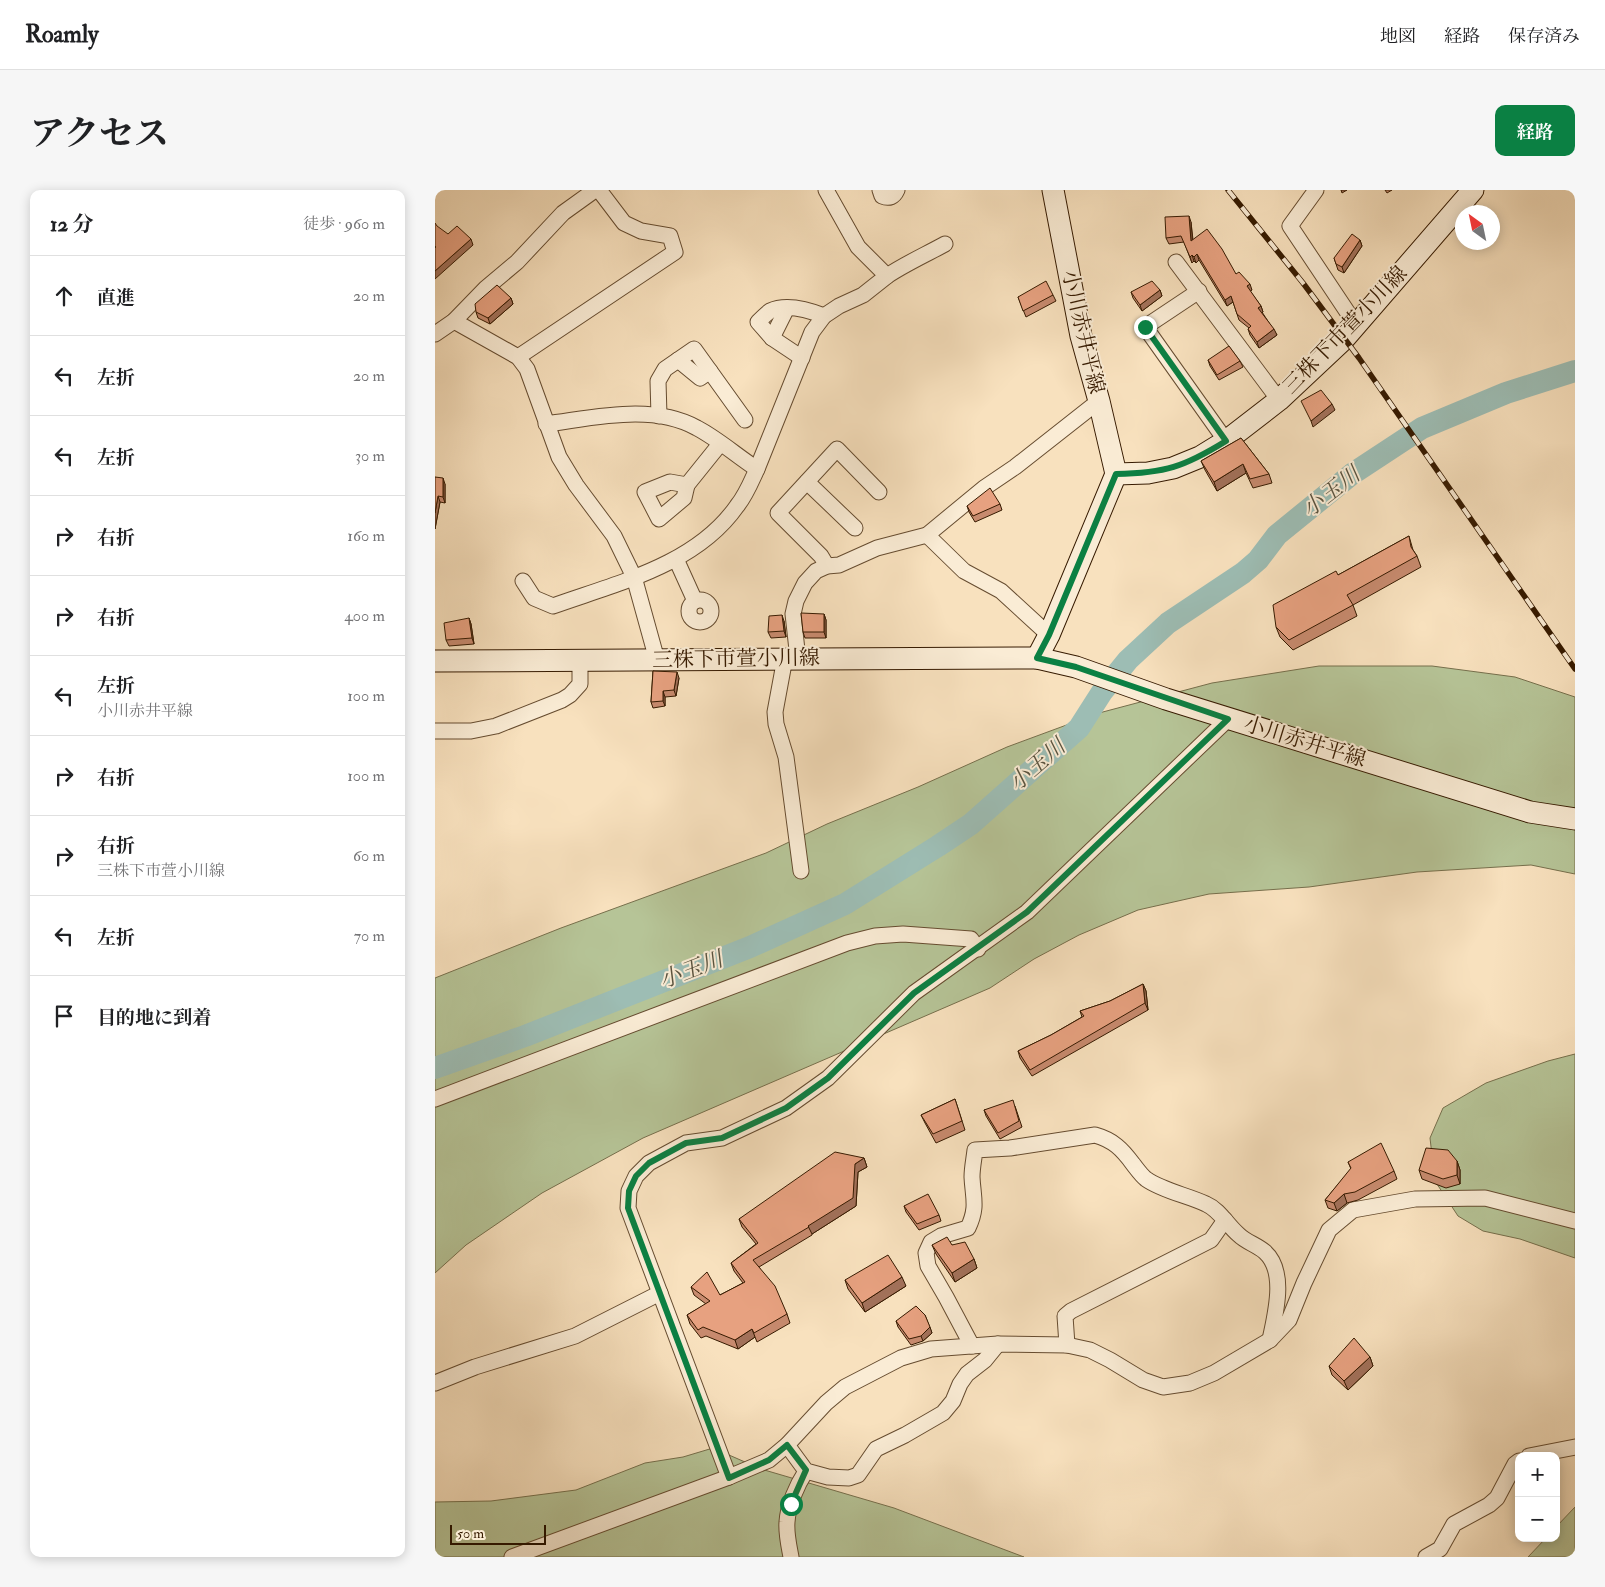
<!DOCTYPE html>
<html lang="ja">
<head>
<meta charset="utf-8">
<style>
  :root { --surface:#fff; --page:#f6f6f6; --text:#202124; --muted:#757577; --line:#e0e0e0; --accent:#0b8043 }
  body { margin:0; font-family:"IM FELL Double Pica","Noto Serif JP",serif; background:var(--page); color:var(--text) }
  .controls { position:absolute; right:15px; bottom:15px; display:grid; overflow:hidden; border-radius:10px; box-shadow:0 2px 12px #0003 }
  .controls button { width:45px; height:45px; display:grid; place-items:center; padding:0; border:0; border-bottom:1px solid var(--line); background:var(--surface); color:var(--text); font:25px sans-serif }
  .compass { position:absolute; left:1020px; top:15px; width:45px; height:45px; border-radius:50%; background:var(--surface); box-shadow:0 2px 12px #0003; rotate:327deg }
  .scale { position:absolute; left:15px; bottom:12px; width:96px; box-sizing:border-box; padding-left:5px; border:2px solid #361a00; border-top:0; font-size:14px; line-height:18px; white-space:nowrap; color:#361a00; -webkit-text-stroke:4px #faecd5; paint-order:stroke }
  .stop { position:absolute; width:15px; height:15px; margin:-11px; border:4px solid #0b8043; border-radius:50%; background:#fff }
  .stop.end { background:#0b8043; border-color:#fff; box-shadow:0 1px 5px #0008 }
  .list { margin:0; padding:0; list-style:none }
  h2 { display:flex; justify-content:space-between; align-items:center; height:65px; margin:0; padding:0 20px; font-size:21px }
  h2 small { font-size:16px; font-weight:400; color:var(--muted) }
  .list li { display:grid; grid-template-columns:32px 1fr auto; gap:15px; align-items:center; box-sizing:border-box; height:80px; padding:0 20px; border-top:1px solid var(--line) }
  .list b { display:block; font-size:19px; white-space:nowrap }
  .list p { margin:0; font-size:16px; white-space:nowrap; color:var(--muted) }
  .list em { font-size:16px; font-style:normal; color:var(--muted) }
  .icon { flex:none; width:28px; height:28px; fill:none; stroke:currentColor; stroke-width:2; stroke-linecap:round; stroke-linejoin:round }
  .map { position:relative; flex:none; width:1140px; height:1367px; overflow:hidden; border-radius:10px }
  header { display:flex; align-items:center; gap:30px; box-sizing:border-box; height:70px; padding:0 25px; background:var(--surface); border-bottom:1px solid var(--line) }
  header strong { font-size:24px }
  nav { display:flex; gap:28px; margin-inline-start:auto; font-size:18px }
  .intro { display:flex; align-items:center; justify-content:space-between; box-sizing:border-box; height:120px; padding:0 30px }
  h1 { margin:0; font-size:35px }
  .button { padding:12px 22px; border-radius:10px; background:var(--accent); color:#fff; font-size:18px; font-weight:700 }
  main { display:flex; gap:30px; padding:0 30px }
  aside { flex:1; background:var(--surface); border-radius:10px; box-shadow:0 2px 12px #0003 }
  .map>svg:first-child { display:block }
  .green { fill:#b6c497; stroke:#766f4c }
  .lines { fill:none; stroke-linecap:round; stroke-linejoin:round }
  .river { stroke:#9dbdb4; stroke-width:22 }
  .minor-casing { stroke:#664c30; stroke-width:17 }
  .secondary-casing { stroke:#361a00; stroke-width:23 }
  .minor { stroke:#faecd5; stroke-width:15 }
  .secondary { stroke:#faecd5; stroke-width:21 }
  .rail-casing { stroke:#361a00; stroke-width:5.5 }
  .rail { stroke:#faecd5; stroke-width:4; stroke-dasharray:11; stroke-linecap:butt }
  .wall { fill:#c78a6e; stroke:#361a00 }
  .shaded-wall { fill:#a2715a; stroke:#361a00 }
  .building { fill:#e7a180; stroke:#361a00 }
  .route { stroke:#0b8043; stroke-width:6 }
  .labels { text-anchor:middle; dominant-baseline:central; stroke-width:4; stroke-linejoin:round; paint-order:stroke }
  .street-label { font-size:21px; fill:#361a00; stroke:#faecd5 }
  .water-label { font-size:22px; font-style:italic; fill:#5a533f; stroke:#faecd5 }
</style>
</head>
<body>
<header>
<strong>Roamly</strong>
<nav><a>地図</a><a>経路</a><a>保存済み</a></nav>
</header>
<div class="intro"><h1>アクセス</h1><a class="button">経路</a></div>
<main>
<aside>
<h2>12 分<small>徒歩 · 960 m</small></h2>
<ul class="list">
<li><svg class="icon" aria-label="ahead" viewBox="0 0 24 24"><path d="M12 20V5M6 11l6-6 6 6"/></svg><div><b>直進</b></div><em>20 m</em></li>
<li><svg class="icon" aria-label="left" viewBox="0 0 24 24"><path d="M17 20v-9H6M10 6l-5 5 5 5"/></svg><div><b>左折</b></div><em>20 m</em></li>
<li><svg class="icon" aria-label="left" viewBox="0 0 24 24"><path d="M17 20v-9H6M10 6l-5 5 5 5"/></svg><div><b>左折</b></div><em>30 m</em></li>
<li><svg class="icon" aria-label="right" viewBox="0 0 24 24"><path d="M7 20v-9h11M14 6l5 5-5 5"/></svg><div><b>右折</b></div><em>160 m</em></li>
<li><svg class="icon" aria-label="right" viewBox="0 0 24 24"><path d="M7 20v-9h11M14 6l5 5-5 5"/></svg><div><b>右折</b></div><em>400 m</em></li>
<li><svg class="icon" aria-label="left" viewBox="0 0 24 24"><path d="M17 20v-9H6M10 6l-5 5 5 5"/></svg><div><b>左折</b><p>小川赤井平線</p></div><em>100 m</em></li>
<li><svg class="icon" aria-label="right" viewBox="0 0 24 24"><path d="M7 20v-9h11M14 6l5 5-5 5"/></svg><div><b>右折</b></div><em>100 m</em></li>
<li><svg class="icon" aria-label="right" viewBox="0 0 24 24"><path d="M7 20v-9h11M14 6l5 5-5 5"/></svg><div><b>右折</b><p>三株下市萱小川線</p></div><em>60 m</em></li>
<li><svg class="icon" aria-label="left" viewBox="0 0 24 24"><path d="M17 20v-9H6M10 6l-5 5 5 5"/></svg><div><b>左折</b></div><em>70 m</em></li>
<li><svg class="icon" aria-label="arrive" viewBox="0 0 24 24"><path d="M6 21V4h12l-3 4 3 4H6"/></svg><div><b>目的地に到着</b></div></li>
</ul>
</aside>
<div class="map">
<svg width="1140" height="1367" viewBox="0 0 1140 1367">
  <rect width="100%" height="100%" fill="#f8e1be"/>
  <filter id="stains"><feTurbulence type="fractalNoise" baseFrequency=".004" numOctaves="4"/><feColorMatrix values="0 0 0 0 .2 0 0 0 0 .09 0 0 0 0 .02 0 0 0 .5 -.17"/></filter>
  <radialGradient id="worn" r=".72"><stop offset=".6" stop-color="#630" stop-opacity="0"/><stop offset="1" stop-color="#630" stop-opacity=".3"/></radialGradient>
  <g class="green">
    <path d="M 884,476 L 997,476 L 1080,487 L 1140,507 L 1140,684 L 1096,675 L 982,682 L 874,697 L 774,704 L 703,720 L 644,745 L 599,769 L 555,798 L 208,948 L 107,1003 L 31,1055 L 0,1083 L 0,788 L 126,738 L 331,663 L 392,634 L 483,597 L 572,557 L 664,523 L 777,493 Z"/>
    <path d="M 1140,864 L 1140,1068 L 1085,1049 L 1048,1041 L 1023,1026 L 1000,991 L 995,948 L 1008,918 L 1051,893 L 1113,871 Z"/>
    <path d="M 278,1258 L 326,1279 L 459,1318 L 589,1367 L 0,1367 L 0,1312 L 56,1311 L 141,1300 L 210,1273 L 248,1267 Z"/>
    <path d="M 1140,1317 L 1140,1367 L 1093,1367 L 1111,1348 L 1121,1348 L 1121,1337 Z"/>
  </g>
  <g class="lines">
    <path class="river" d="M 0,878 L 90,846 L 315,757 L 410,714 L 503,656 L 536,634 L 644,538 L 667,502 L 693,470 L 733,433 L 808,383 L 823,370 L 842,345 L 917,284 L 987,238 L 1071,203 L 1140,181"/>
    <g class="minor-casing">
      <g id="minor">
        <path d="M 445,0 L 447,6 C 454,9 459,7 462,0"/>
        <path d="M 881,0 L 855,36 L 921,135"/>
        <path d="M 741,72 L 844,210"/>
        <path d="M 452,86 C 470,74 490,65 510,54"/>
        <path d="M 764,101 L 710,137 L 791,251"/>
        <path d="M 19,131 L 83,167 L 92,179 L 124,267 L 141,295 L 179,346 L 199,387 L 222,470"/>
        <path d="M 0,144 L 19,131 L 51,98 L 82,72 L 128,23 L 160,0"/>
        <path d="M 337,148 L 352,118"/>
        <path d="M 83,167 L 240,62 L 235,46 L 206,41 L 189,33 L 164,0"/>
        <path d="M 367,168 L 337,148 L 323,132 C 326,129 331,124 335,121 C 352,113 374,120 389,126"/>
        <path d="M 243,170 L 265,188 L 275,181"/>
        <path d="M 224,226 L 223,191 L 230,179 L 259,159 L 310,230"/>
        <path d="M 111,234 C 159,228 217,213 262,238 C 283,249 302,266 322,279"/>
        <path d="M 235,292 L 252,295 L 249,308 L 224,329 L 210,302 Z"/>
        <path d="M 372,292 L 420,338"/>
        <path d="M 252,295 L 285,254"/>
        <path d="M 492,345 L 529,381 L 566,401 L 614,445"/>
        <path d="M 241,369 L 260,411"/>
        <path d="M 392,376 L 386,366 L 343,323 L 402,259 L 444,302"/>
        <path d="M 88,391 L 99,408 L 118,416 C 182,393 261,375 302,316 C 311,305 316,292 322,279 L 377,142 L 389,126 L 404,116 L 428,105 L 452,86 L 423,57 L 391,0"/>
        <circle cx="265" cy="421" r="11"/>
        <path d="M 350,468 L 340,522 L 341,534 L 351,567 L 366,681"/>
        <path d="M 363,469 L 358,424 L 361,411 L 370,393 L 381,381 L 392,376 L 404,375 L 442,358 L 492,345 L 549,298 L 580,277 L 664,211"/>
        <path d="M 793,529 L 592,722 L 479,803 L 393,888 L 351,918 L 287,948 L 251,953 L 214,973 L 201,986 L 194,1001 L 193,1018 L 294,1287 L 334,1270 L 352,1255 L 391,1213 L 410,1197 L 466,1168 L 496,1159 L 563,1154 L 632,1155 L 655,1160 L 675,1170 L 708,1190 L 728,1197 L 755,1193 L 779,1183 L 835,1150 L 854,1130 L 869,1093 L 894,1040 L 918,1020 L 980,1009 L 1050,1008 L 1140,1031"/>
        <path d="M 0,541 L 36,541 L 61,536 L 127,510 L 135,505 L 145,494 L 145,470"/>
        <path d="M 0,909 L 412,753 L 440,746 L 468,744 L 536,749 L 543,759"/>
        <path d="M 632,1155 L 630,1126 L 636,1121 L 776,1050 L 790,1030"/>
        <path d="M 537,1156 L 511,1107 L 493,1076 L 491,1063 L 496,1052 L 506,1046 L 533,1038 C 543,1017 538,1008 537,987 C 537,978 539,969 540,960 L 575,958 L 660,945 C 678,950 687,959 698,974 C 702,979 706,985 711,989 C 728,1001 752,1005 771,1014 C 785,1020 792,1035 804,1045 C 811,1052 822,1055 830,1062 C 852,1082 840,1125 835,1150"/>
        <path d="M 0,1193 L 40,1177 L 140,1146 L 225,1103"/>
        <path d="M 352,1255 L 371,1281 L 393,1287 L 414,1288 L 423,1285 L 441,1259 L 470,1245 L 508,1223 L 518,1211 L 525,1194 L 532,1184 L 550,1170 L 563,1154"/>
        <path d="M 1094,1266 L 1140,1257"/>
        <path d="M 77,1367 L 294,1287"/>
        <path d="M 356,1367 C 354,1356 351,1344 352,1332 C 353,1315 362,1295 371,1281"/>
        <path d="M 991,1367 L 1005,1359 L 1019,1334 L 1054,1315 L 1062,1308 L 1080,1274 L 1084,1271"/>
      </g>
    </g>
    <g class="secondary-casing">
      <g id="secondary">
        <path d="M 618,0 L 646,146 L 664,211 L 681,284"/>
        <path d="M 681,284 L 713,283 L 738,278 L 765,267 L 791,251 L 844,210 L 909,149 L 1038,0"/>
        <path d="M 602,468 L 614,445 L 681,284"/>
        <path d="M 0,471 L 602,468 L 641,477 L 731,509 L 1095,622 L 1140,629"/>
      </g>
    </g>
    <use href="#minor" class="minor"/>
    <use href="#secondary" class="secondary"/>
    <g class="rail-casing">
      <path id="rail" d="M 793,0 L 868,93 L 924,168 L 1140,479"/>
    </g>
    <use href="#rail" class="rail"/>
  </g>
  <g class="wall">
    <path d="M 950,0 L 957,0 L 952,3 Z"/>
    <path d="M 756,32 L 758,50 L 801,84 L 817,100 L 815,101 L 826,116 L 828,122 L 827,122 L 842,145 L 824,158 L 815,145 L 813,139 L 814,138 L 804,130 L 798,112 L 792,116 L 764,70 L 761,73 L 759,71 L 757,73 L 749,52 L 734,54 L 731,48 Z"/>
    <path d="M 925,50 L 927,56 L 909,83 L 903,80 L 899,68 Z"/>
    <path d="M 725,100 L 727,106 L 707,121 L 698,108 L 696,102 Z"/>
    <path d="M 618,105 L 621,111 L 591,127 L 583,107 Z"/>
    <path d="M 76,108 L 78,114 L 55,134 L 43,128 L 41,122 Z"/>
    <path d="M 773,170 L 805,171 L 808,177 L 784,190 L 775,176 Z"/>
    <path d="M 806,248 L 834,284 L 837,293 L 818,298 L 811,283 L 782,301 L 770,280 L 766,271 Z"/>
    <path d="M 0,287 L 10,294 L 10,313 L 5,312 L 0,339 Z"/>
    <path d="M 565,314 L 567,320 L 540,332 L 534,322 L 532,316 Z"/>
    <path d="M 974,346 L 978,360 L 982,366 L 986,377 L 918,415 L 922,426 L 858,460 L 845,447 L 841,437 L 903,385 Z"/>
    <path d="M 389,424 L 391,430 L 391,448 L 370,448 L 368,442 Z"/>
    <path d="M 34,428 L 36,434 L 39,454 L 14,456 L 11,450 Z"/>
    <path d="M 349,431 L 351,447 L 336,448 L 333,442 Z"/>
    <path d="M 218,481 L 244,488 L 241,506 L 230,507 L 230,516 L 218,518 L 216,512 Z"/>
    <path d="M 708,794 L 711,801 L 713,820 L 597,886 L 585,868 L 583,861 L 616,845 L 647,827 L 645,821 L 675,811 Z"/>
    <path d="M 520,909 L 530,940 L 501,953 L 490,933 L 486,925 Z"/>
    <path d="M 580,916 L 587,937 L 565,949 L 551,926 L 549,920 Z"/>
    <path d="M 429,968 L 432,977 L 423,982 L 421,1016 L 377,1044 L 377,1045 L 324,1077 L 352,1124 L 355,1133 L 322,1152 L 320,1147 L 303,1159 L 271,1146 L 266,1148 L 255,1134 L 252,1125 L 271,1114 L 259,1105 L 256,1097 L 285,1105 L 308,1093 L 299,1081 L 296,1073 L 321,1054 L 307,1037 L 304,1029 Z"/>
    <path d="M 1022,971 L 1025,980 L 1025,994 L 1011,998 L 987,989 L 984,980 Z"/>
    <path d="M 913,972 L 959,981 L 962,989 L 923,1010 L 912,1013 L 902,1021 L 893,1018 L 890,1010 L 916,979 Z"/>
    <path d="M 469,1016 L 504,1025 L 506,1031 L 484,1040 L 471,1022 Z"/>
    <path d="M 497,1055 L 517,1055 L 539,1069 L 542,1078 L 520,1092 L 501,1064 Z"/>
    <path d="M 410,1090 L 471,1096 L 430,1122 L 413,1099 Z"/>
    <path d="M 490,1125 L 497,1143 L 488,1151 L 476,1155 L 463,1137 L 461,1131 Z"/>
    <path d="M 935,1167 L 938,1176 L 913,1200 L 897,1185 L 894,1176 Z"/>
  </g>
  <g class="shaded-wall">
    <path d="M 906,0 L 912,0 L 907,3 Z"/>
    <path d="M 754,26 L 756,32 L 758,57 L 756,51 Z"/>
    <path d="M 36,49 L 38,55 L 0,89 L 0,81 Z"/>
    <path d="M 925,50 L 927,56 L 909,83 L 907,77 Z"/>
    <path d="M 762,64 L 764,70 L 761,73 L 759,67 Z"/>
    <path d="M 757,65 L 759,71 L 757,73 L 755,67 Z"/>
    <path d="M 815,94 L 817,100 L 814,102 L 812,96 Z"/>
    <path d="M 725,100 L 727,106 L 707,121 L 705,115 Z"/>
    <path d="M 796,106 L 798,112 L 792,116 L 790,110 Z"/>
    <path d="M 76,108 L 78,114 L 55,134 L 53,128 Z"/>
    <path d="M 826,116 L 828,122 L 826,124 L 823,118 Z"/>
    <path d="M 839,139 L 842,145 L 824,158 L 822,152 Z"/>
    <path d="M 897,214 L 900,220 L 878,237 L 876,231 Z"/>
    <path d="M 808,274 L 811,283 L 782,301 L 779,292 Z"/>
    <path d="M 8,288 L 10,294 L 10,313 L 8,307 Z"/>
    <path d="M 3,306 L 5,312 L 0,339 L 0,323 Z"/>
    <path d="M 389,424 L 391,430 L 391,448 L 389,442 Z"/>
    <path d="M 347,425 L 349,431 L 351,447 L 349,441 Z"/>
    <path d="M 34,428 L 36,434 L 39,454 L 37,448 Z"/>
    <path d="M 242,482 L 244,488 L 241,506 L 239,500 Z"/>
    <path d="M 228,501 L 230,507 L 230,516 L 228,511 Z"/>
    <path d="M 708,794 L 711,801 L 713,820 L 710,813 Z"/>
    <path d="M 429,968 L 432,977 L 423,982 L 421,1016 L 377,1044 L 373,1036 L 420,974 Z"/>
    <path d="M 1022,971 L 1025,980 L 1025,994 L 1022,985 Z"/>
    <path d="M 909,1004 L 912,1013 L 902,1021 L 899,1013 Z"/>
    <path d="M 539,1069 L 542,1078 L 520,1092 L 517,1083 Z"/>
    <path d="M 467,1087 L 471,1096 L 430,1122 L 427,1113 Z"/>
    <path d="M 495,1137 L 497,1143 L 488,1151 L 486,1146 Z"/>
    <path d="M 317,1139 L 320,1147 L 303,1159 L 300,1150 Z"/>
    <path d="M 935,1167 L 938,1176 L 913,1200 L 909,1191 Z"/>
  </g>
  <g class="building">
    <path d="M 754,26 L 756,51 L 772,39 L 787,59 L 801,84 L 804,82 L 815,94 L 812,96 L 826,116 L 823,118 L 839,139 L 822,152 L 813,139 L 816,136 L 802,124 L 796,106 L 790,110 L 762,64 L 759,67 L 757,65 L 755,67 L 746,46 L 731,48 L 730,27 Z"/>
    <path d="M 0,33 L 2,36 L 13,44 L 22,36 L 36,49 L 0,81 L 0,58 L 1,57 L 0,56 Z"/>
    <path d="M 917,44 L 925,50 L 907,77 L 901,74 L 899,68 Z"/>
    <path d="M 611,91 L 618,105 L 588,121 L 583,107 Z"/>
    <path d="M 717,91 L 725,100 L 705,115 L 696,102 Z"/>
    <path d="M 62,95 L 76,108 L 53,128 L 41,122 L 40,114 Z"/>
    <path d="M 794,156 L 805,171 L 782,185 L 773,170 Z"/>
    <path d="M 886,200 L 897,214 L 876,231 L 866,211 Z"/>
    <path d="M 806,248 L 834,284 L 815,289 L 808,274 L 779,292 L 766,271 Z"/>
    <path d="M 0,287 L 8,288 L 8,307 L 3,306 L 0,323 Z"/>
    <path d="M 555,298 L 565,314 L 538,326 L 532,316 Z"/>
    <path d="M 974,346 L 976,357 L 982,366 L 912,405 L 918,415 L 854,450 L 841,437 L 838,415 L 901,381 L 903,385 Z"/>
    <path d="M 366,423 L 389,424 L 389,442 L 368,442 Z"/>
    <path d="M 347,425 L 349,441 L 333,442 L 334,426 Z"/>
    <path d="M 34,428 L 37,448 L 11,450 L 9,433 Z"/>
    <path d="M 218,481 L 242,482 L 239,500 L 228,501 L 228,511 L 216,512 Z"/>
    <path d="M 708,794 L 710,813 L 595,880 L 583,861 L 616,845 L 649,826 L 645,821 L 675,811 Z"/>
    <path d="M 520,909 L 527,931 L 498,944 L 486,925 Z"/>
    <path d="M 578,910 L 584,931 L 563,943 L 549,920 Z"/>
    <path d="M 946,953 L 959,981 L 920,1002 L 909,1004 L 899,1013 L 890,1010 L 916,978 L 913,972 Z"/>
    <path d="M 991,958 L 1013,960 L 1022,971 L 1022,985 L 1008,989 L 984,980 Z"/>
    <path d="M 400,962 L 429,968 L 420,974 L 418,1008 L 373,1036 L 374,1037 L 318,1070 L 340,1096 L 352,1124 L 319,1143 L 317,1139 L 300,1150 L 268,1137 L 263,1140 L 252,1125 L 275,1111 L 256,1097 L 272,1082 L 285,1105 L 310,1092 L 296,1073 L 323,1053 L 304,1029 Z"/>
    <path d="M 493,1004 L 504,1025 L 482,1034 L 469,1016 Z"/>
    <path d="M 512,1047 L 517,1055 L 530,1052 L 539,1069 L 517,1083 L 497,1055 Z"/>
    <path d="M 453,1065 L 467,1087 L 427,1113 L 410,1090 Z"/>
    <path d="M 481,1116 L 490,1125 L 495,1137 L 486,1146 L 474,1149 L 461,1131 Z"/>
    <path d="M 919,1148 L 935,1167 L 909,1191 L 894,1176 Z"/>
  </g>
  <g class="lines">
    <path class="route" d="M 356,1314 L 371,1280 L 352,1255 L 334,1270 L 294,1288 L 193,1018 L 194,1001 L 201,986 L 214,973 L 251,953 L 287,948 L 351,918 L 393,888 L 479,803 L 592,722 L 793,529 L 641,477 L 602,468 L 614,445 L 681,284 C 730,283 749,277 791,251 L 710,137"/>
  </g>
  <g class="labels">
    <g class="street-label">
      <text transform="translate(910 140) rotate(-46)">三株下市萱小川線</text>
      <text transform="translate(648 142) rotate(77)">小川赤井平線</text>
      <text transform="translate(301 469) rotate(-1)">三株下市萱小川線</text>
      <text transform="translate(870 552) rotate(17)">小川赤井平線</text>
    </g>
    <g class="water-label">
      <text transform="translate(896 302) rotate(-38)">小玉川</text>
      <text transform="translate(602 575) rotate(-41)">小玉川</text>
      <text transform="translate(256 780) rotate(-21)">小玉川</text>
    </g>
  </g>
  <rect width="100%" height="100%" filter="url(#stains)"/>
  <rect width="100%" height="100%" fill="url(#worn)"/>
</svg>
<div class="controls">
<button>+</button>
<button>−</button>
</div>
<svg class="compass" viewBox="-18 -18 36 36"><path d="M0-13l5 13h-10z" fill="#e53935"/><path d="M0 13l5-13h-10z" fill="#757577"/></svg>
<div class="scale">50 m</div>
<div class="stop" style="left:356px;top:1314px"></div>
<div class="stop end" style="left:710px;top:137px"></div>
</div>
</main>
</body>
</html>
